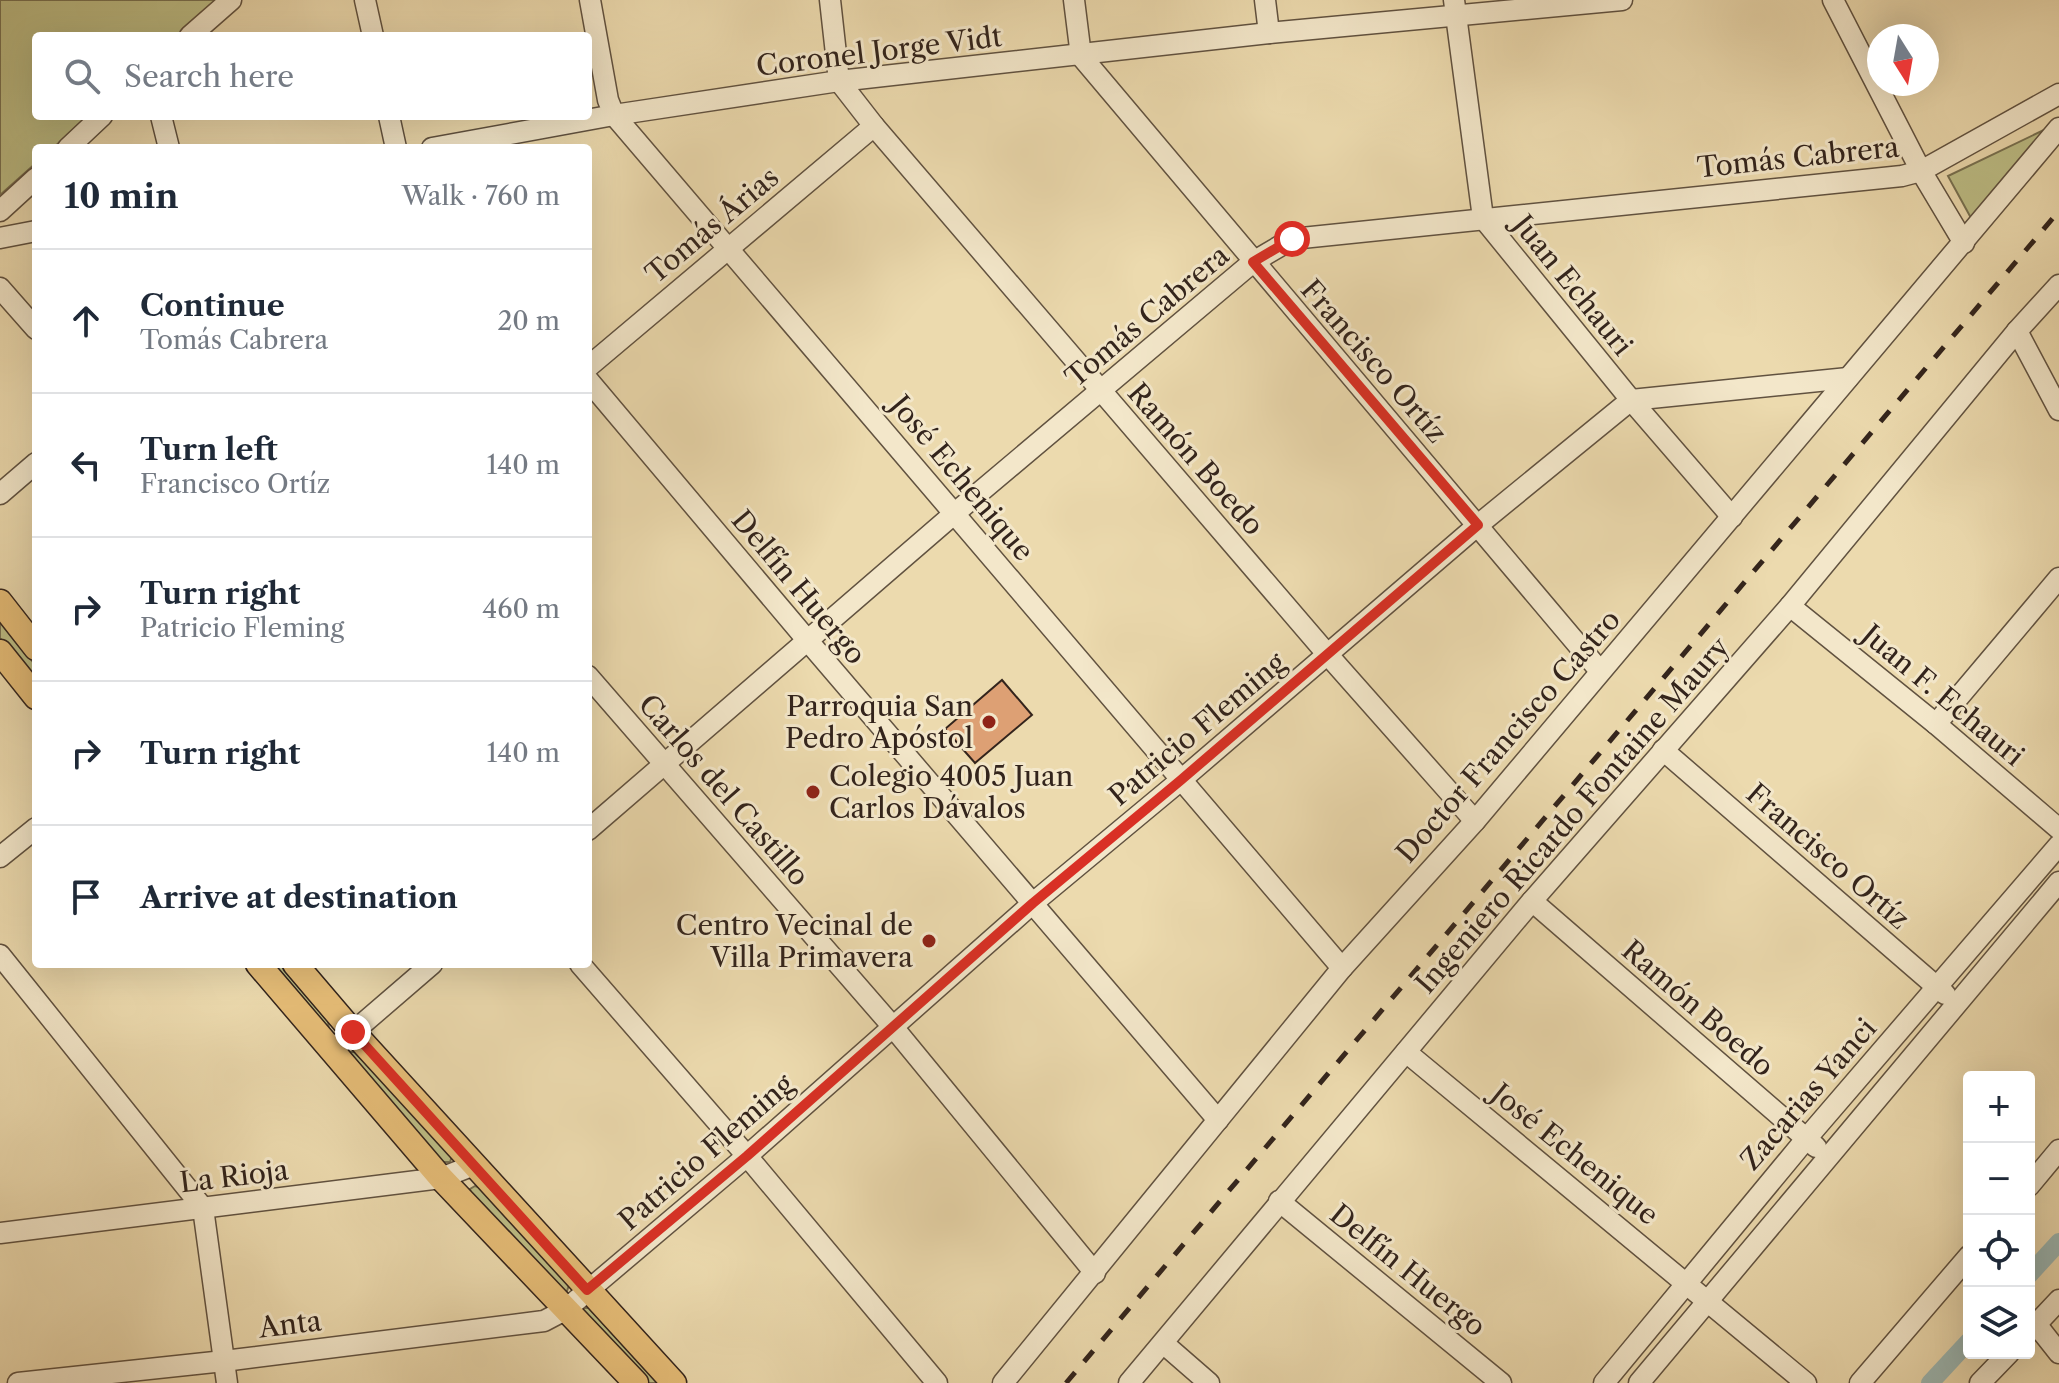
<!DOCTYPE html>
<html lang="en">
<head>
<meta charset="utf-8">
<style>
  :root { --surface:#fff; --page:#f6f6f7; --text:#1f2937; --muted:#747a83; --line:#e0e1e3 }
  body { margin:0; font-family:"Libre Caslon Text",serif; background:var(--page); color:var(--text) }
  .controls { position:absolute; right:24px; bottom:24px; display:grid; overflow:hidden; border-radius:8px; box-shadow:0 8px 32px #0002 }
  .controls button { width:72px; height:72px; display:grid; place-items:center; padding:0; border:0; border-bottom:2px solid var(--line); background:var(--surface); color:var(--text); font:40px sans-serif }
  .compass { position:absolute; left:1867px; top:24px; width:72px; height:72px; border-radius:50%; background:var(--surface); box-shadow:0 8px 32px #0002; rotate:169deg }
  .stop { position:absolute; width:24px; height:24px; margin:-18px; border:6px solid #d93025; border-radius:50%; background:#fff }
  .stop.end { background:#d93025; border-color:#fff; box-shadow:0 2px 8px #0008 }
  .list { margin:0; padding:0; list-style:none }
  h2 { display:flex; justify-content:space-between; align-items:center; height:104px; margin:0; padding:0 32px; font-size:34px }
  h2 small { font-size:26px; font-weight:400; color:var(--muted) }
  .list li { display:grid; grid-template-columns:52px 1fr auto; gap:24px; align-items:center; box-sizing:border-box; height:144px; padding:0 32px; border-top:2px solid var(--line) }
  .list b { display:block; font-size:30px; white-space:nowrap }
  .list p { margin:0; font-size:26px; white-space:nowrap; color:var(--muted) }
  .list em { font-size:26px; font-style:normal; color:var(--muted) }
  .icon { flex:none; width:44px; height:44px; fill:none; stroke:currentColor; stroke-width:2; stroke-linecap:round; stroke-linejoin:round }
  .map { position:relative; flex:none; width:2059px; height:1383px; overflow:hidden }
  .search { position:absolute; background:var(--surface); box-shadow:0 8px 32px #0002; left:32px; top:32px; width:560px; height:88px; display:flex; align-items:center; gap:20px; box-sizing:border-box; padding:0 28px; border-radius:8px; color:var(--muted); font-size:30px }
  .panel { position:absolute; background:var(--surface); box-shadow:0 8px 32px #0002; left:32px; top:144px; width:560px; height:824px; border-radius:8px }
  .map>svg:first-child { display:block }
  .green { fill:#bdbe86; stroke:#787151; stroke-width:2 }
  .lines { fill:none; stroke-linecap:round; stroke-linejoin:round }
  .canal { stroke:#9cb8b4; stroke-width:18 }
  .building { fill:#dda074; stroke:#33241c; stroke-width:2 }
  .minor-casing { stroke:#615240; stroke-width:23 }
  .major-casing { stroke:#33241c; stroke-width:27 }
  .minor { stroke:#f3e7ca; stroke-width:20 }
  .major { stroke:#e6bd77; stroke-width:24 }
  .rail { stroke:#33241c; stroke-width:5; stroke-dasharray:14 14; stroke-linecap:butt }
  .route { stroke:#d93025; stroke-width:10 }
  .poi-dot { fill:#8f2418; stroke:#f3e7ca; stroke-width:3 }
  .labels { text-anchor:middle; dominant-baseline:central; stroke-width:6; stroke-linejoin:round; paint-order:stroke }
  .street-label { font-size:28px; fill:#33241c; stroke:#f3e7ca }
  .poi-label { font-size:28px; fill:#33241c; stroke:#f3e7ca; text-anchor:end }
</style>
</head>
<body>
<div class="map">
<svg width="2059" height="1383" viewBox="0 0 2059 1383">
  <rect width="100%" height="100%" fill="#ecdaae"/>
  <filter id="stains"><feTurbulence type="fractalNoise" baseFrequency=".0025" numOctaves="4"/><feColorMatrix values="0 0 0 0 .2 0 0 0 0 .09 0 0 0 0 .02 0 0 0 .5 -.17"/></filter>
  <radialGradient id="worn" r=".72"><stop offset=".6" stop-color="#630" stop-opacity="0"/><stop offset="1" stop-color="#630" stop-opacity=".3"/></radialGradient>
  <g class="green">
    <path d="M 0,0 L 219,0 L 179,36 L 36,36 L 36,116 L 89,116 L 53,148 L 36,148 L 36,163 L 0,195 Z"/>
    <path d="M 2046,129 L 1971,218 L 1948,176 Z"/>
    <path d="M 0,621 L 36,666 L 36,683 L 0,638 Z"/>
    <path d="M 267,964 L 280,964 L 328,1021 L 329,1030 Z"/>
    <path d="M 350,1052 L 355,1052 L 452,1156 L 450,1162 L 442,1162 L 349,1054 Z"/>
    <path d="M 475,1186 L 481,1188 L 569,1285 L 567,1291 L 564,1292 L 471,1193 L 470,1189 Z"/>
    <path d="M 583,1308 L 589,1308 L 660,1383 L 646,1383 L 582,1312 Z"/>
  </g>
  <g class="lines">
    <g class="canal">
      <path d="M 2029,1275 L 2059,1242"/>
      <path d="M 1930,1383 L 1969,1341"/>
    </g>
  </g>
  <path class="building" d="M 1002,680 L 1032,715 L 975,763 L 945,729 Z"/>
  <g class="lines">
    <g class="minor-casing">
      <g id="minor">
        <path d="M 365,0 L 373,36"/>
        <path d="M 590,0 L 608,100 L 614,115 L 1342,968"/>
        <path d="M 830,0 L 839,81 L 874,126 L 1328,655 L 1475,821"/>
        <path d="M 1074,0 L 1081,56 L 1600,671"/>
        <path d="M 1265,0 L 1269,33"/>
        <path d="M 1454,0 L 1483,218 L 1631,400 L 1732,517"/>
        <path d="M 1833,0 L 1921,171 L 1964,243"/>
        <path d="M 190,36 L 231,0"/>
        <path d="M 161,116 L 169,148"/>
        <path d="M 389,116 L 396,148"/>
        <path d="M 68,148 L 102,116"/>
        <path d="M 432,148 L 614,115 L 839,81 L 1269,33 L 1622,0"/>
        <path d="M 0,211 L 36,178"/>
        <path d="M 0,238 L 36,231"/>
        <path d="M 0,288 L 36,329"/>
        <path d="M 2017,331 L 2059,410"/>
        <path d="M 588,367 L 874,126"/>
        <path d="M 588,380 L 808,641 L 1218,1120"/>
        <path d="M 0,494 L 36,463"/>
        <path d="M 1790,606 L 1936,724 L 2059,829"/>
        <path d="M 588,676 L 893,1027 L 1095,1273"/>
        <path d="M 1936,724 L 2059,578"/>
        <path d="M 1663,750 L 1945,994"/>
        <path d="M 588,830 L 955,513 L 1253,262 L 1292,239 L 1902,176 L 1921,171 L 2059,94"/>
        <path d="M 0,857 L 36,828"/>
        <path d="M 1532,901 L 1816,1147"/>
        <path d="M 0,955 L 203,1208 L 227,1383"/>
        <path d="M 580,964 L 747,1156 L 937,1383"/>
        <path d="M 331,1051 L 432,964"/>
        <path d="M 1406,1052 L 1806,1383"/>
        <path d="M 2029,1186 L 2059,1150"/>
        <path d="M 1279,1201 L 1501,1383"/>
        <path d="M 0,1233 L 441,1178 L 474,1165"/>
        <path d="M 2036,1324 L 2059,1353"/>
        <path d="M 2029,1332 L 2059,1300"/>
        <path d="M 1163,1343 L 1209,1383"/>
        <path d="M 18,1383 L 224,1361 L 544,1321 L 565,1310 L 747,1156 L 1033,903 L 1181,780 L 1478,525 L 1631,400 L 1848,378"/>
        <path d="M 1003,1383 L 1342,968 L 1475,821 L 2059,128"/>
        <path d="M 1129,1383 L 1532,901 L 1790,606 L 2017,331 L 2059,285"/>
        <path d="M 1604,1383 L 1806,1139 L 2059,845"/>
        <path d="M 1639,1383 L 2059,882"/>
        <path d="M 1860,1383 L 1969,1256"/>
        <path d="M 1980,1383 L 2009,1353"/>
      </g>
    </g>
    <g class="major-casing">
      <g id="major">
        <path d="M 0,602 L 36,648"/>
        <path d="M 0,652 L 36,697"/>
        <path d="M 258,964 L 441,1178 L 636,1383"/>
        <path d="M 295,964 L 353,1032 L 674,1383"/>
      </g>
    </g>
    <use href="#minor" class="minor"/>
    <use href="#major" class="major"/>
    <path class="rail" d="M 1066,1383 L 2059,211"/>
  </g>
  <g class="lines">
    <path class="route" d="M 353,1032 L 587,1290 L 747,1156 L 1033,903 L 1181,780 L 1478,525 L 1253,262 L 1292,239"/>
  </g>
  <g class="poi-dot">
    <circle cx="989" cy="722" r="8"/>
    <circle cx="813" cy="792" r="8"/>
    <circle cx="929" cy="941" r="8"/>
  </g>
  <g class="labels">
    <g class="street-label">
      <text transform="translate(879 51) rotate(-7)">Coronel Jorge Vidt</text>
      <text transform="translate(1798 157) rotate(-6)">Tomás Cabrera</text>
      <text transform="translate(712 225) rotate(-40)">Tomás Árias</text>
      <text transform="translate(1573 285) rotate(51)">Juan Echauri</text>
      <text transform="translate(1147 316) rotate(-40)">Tomás Cabrera</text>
      <text transform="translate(1374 361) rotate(49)">Francisco Ortíz</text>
      <text transform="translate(1196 459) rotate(49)">Ramón Boedo</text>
      <text transform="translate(962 478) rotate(50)">José Echenique</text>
      <text transform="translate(799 587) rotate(50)">Delfín Huergo</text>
      <text transform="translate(1943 695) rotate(40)">Juan F. Echauri</text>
      <text transform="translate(1197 729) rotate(-40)">Patricio Fleming</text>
      <text transform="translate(1508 736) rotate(-49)">Doctor Francisco Castro</text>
      <text transform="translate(724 790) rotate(49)">Carlos del Castillo</text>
      <text transform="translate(1572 815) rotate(-49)">Ingeniero Ricardo Fontaine Maury</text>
      <text transform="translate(1828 856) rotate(41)">Francisco Ortíz</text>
      <text transform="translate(1698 1008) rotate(41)">Ramón Boedo</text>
      <text transform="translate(1808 1094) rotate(-49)">Zacarias Yanci</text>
      <text transform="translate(706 1152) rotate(-41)">Patricio Fleming</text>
      <text transform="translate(1575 1154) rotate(39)">José Echenique</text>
      <text transform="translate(234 1176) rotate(-7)">La Rioja</text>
      <text transform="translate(1408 1270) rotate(39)">Delfín Huergo</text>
      <text transform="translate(290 1324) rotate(-7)">Anta</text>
    </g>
    <g class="poi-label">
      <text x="973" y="706">Parroquia San<tspan x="973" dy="32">Pedro Apóstol</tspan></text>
      <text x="829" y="776" text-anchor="start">Colegio 4005 Juan<tspan x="829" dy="32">Carlos Dávalos</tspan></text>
      <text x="913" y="925">Centro Vecinal de<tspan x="913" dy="32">Villa Primavera</tspan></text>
    </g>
  </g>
  <rect width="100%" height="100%" filter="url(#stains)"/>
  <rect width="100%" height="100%" fill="url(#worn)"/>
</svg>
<div class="controls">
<button>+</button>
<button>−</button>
<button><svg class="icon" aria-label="locate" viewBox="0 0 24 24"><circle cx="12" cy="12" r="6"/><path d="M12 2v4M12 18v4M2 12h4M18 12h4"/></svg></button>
<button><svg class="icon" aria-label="layers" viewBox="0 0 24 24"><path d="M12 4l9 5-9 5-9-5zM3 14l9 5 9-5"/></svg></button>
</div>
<svg class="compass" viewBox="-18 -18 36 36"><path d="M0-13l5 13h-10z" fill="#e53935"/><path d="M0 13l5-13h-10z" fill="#747a83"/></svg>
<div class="stop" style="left:1292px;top:239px"></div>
<div class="stop end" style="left:353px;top:1032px"></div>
<div class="search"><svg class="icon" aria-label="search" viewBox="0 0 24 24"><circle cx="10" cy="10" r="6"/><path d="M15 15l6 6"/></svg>Search here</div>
<section class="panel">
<h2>10 min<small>Walk · 760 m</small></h2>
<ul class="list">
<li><svg class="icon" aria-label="ahead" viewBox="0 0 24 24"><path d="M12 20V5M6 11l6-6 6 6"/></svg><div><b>Continue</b><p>Tomás Cabrera</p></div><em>20 m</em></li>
<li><svg class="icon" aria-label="left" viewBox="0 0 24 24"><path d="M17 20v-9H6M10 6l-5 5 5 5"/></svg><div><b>Turn left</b><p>Francisco Ortíz</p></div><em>140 m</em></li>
<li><svg class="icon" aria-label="right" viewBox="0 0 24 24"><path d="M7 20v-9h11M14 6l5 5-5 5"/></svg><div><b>Turn right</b><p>Patricio Fleming</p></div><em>460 m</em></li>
<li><svg class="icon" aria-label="right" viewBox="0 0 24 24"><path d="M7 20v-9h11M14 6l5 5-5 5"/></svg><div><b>Turn right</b></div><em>140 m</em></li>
<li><svg class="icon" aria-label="arrive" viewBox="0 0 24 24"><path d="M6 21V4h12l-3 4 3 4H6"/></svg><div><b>Arrive at destination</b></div></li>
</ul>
</section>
</div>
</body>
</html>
